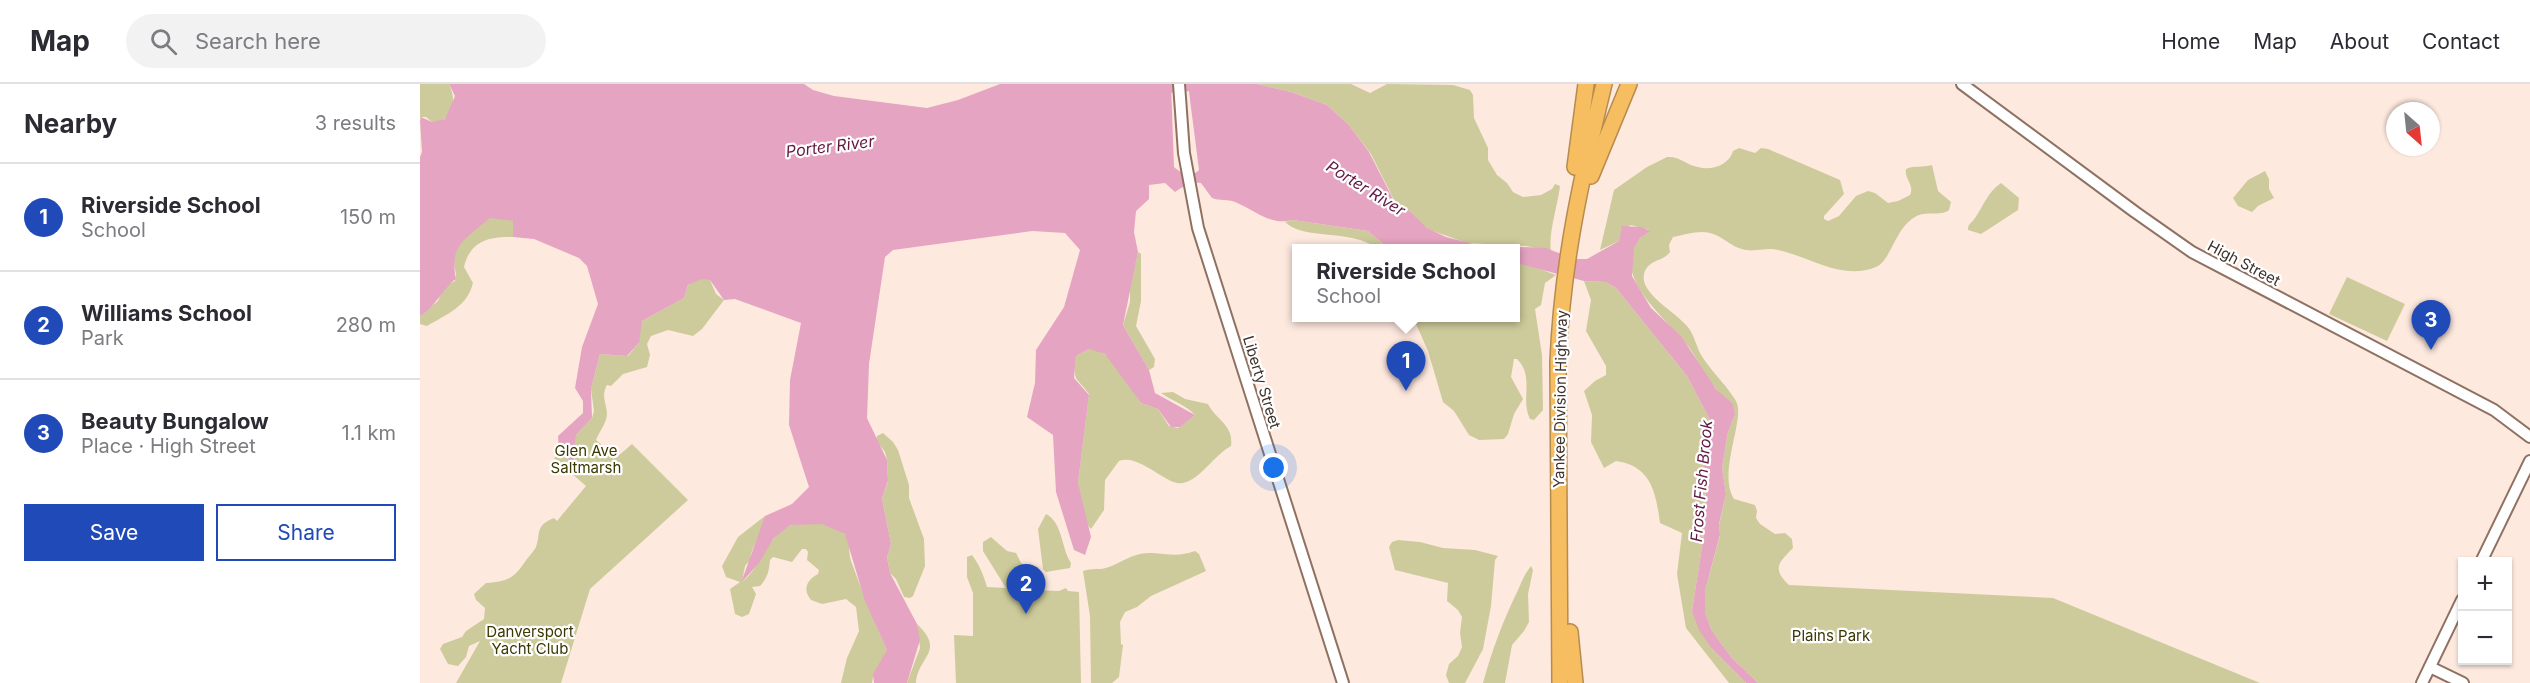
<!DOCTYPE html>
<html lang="en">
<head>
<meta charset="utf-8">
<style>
  :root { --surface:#fff; --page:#f2f2f3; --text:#2b2b33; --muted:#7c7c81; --line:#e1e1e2; --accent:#204ab8 }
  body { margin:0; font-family:Inter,sans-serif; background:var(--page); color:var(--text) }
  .controls { position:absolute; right:18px; bottom:18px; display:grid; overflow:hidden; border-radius:0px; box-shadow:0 2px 4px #0004 }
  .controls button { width:54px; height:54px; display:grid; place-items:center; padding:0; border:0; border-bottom:2px solid var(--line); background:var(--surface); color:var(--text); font:30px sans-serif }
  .compass { position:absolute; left:1966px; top:18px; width:54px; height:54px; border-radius:50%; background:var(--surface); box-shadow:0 2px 4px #0004; rotate:153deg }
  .you { position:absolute; left:854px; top:384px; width:21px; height:21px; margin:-15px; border:4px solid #fff; border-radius:50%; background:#1a73e8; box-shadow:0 0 0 9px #1a73e833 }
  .badge { display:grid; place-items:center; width:39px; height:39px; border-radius:50%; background:var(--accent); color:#fff; font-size:20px; font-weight:700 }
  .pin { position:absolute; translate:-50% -50px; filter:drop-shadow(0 2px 3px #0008) }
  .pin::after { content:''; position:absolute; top:32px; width:21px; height:18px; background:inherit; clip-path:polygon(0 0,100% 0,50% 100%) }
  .popup { position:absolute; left:872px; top:160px; width:228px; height:78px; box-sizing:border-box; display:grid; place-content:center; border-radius:0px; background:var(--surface); filter:drop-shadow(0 2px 4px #0005); font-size:20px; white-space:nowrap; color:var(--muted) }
  .popup b { font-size:22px; color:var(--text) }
  .popup::after { content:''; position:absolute; left:50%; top:100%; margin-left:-12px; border:12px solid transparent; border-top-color:var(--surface) }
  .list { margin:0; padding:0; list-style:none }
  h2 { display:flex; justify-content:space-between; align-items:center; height:78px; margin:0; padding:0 24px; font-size:26px }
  h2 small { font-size:20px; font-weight:400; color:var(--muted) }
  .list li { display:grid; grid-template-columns:39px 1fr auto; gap:18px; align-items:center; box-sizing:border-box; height:108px; padding:0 24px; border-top:2px solid var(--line) }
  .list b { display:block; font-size:22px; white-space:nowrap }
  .list p { margin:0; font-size:20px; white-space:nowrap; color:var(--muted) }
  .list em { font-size:20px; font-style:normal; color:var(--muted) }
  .actions { display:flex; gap:12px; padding:18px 24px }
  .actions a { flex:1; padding:14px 0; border:2px solid var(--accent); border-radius:0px; text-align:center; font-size:21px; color:var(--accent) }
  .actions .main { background:var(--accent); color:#fff }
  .icon { flex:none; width:33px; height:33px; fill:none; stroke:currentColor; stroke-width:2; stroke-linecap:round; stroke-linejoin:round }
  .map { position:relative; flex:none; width:2110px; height:599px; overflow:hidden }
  header { display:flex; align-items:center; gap:36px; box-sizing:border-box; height:84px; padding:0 30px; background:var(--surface); border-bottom:2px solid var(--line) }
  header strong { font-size:28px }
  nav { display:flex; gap:33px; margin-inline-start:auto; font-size:21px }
  .search { width:420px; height:54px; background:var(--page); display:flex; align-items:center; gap:15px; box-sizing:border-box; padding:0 21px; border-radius:33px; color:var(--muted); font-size:22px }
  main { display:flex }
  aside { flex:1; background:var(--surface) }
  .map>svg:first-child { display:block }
  .green { fill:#cdcb9b }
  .water { fill:#e5a4c1 }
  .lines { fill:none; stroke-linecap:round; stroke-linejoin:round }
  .river { stroke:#e5a4c1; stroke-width:12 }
  .secondary-casing { stroke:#8f7162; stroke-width:14 }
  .highway-casing { stroke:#b68c4e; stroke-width:18 }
  .secondary { stroke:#fff; stroke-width:10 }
  .highway { stroke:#f7bd61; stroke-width:15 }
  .labels { text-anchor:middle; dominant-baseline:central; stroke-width:4.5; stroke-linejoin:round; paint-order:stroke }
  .street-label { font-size:15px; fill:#3e312b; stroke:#fff }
  .park-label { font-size:15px; fill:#3b3802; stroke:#fff }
  .water-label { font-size:16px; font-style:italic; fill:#631942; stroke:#fff }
</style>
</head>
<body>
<header>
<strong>Map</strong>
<div class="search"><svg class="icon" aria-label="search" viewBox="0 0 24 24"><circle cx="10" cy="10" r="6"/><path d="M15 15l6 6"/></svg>Search here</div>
<nav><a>Home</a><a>Map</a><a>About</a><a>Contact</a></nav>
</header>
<main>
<aside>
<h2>Nearby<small>3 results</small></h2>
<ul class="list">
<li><span class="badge">1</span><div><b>Riverside School</b><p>School</p></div><em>150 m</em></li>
<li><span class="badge">2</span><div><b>Williams School</b><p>Park</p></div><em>280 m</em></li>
<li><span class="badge">3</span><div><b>Beauty Bungalow</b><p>Place · High Street</p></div><em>1.1 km</em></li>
</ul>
<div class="actions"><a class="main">Save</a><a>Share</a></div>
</aside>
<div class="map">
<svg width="2110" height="599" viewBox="0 0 2110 599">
  <rect width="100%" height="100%" fill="#fee9df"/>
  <g class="green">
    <path d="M 0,0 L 29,0 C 37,17 34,38 12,38 L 6,33 L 1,33 L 0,35 Z"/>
    <path d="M 837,0 L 931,0 L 950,9 L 967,0 L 1033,1 L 1050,6 L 1053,11 L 1054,34 L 1068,64 L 1068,76 L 1077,91 L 1087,99 L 1093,108 L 1103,113 L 1121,111 L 1132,105 L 1135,100 L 1140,102 C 1138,121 1128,149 1131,167 L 1106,162 L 1047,159 L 1010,146 L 996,136 L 985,123 L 975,118 L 951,70 L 929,41 L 907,21 L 871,8 Z"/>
    <path d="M 1319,64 L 1335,69 L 1341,64 L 1348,65 L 1420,96 L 1424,110 L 1404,132 L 1404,135 L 1408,137 L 1419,132 L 1436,112 L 1448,107 L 1455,109 L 1468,119 L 1478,117 L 1490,111 C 1495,101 1484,95 1486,85 C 1495,81 1502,84 1512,81 L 1518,107 L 1531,118 L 1529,126 C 1520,133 1506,126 1495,133 C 1475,144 1471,177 1456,183 C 1422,197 1391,173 1358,166 C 1346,163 1334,169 1322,165 C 1313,163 1306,156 1298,152 C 1284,144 1268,150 1253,153 L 1249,161 L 1250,168 C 1243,178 1228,175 1224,190 C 1222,200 1229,207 1235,214 C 1245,224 1257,231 1266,241 C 1275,250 1276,264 1283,274 C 1293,289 1307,302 1316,317 C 1326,334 1297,389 1314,415 L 1335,421 L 1337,427 L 1336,434 L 1340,440 L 1355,450 L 1365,449 L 1372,455 L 1373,464 C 1358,479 1352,485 1369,501 L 1633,514 L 1840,599 L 1338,599 L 1312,574 L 1300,558 L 1291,545 L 1285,528 L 1285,507 L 1300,452 L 1299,441 L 1306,410 L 1302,384 L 1308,348 L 1315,331 C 1306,316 1295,304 1285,290 C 1279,281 1275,271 1268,262 C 1245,232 1179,185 1229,146 L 1211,141 L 1202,146 L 1199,157 L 1180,166 L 1194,106 L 1227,83 L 1247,73 C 1260,72 1266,81 1278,83 C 1292,87 1309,81 1313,67 Z"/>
    <path d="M 1845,87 L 1849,95 L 1849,105 L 1854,114 L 1838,122 L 1832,128 L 1818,122 L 1813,114 L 1828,96 Z"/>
    <path d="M 1581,99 L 1599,114 L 1598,126 L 1561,150 L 1548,146 C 1548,139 1551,140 1555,134 C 1564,121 1567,109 1581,99 Z"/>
    <path d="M 70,134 L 87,134 L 93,137 L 93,153 C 69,152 50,157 44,183 L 53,199 C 47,223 27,230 7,242 L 0,240 L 0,232 L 18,217 L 24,203 L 35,197 C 38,189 34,186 34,178 C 34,160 55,143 70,134 Z"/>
    <path d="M 873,136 L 948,147 L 968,164 L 957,164 C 928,144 885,157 865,138 Z"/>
    <path d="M 718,168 L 721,170 L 721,217 L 716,242 L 735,275 L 734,283 L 729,286 L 703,241 L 710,218 L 710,204 Z"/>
    <path d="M 1096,179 L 1114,183 L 1136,191 L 1125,199 L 1121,221 L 1115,225 L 1122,271 L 1123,326 L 1114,336 L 1110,335 C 1100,315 1115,293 1097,275 L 1094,275 L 1091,293 L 1103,315 L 1094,330 L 1088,350 L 1084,355 L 1059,356 L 1049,351 L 1034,327 L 1023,318 L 1008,267 L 996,240 L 1001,234 L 1096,234 Z"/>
    <path d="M 1927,193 L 1985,220 L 1967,257 L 1909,230 Z"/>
    <path d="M 283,194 L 290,196 L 296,210 L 304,216 L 282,245 L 273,252 L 248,246 L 231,252 L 227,260 L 230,271 L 227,283 L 203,290 L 191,302 L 187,301 C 181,312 186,318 187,329 C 187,339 179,348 176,356 L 197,373 L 212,360 L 268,416 L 170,505 L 141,599 L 36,599 L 60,557 L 49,562 L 46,573 L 38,582 L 28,580 L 20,565 L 23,560 L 42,553 L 46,547 L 64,535 L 65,524 L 56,516 L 54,510 L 66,499 C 90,497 94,494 107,475 C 110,471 114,467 116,463 C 121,450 114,442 134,434 L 137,437 L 166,402 L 134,374 L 155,355 L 156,351 L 172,334 L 174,327 L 171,305 L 180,270 L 208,272 L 219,259 L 219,244 L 222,237 L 264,214 L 268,201 Z"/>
    <path d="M 1164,197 L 1186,198 L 1196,204 L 1267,292 L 1290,336 L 1283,370 L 1286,403 L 1284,450 L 1272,527 L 1292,565 L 1326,599 L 1309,599 L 1266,544 L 1257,490 L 1262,449 L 1240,439 C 1236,410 1232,382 1196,377 L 1184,384 L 1171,358 L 1172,331 L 1164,307 L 1175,297 L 1186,291 L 1186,282 L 1166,247 L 1171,216 Z"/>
    <path d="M 669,265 C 694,265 708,302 721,319 L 738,325 L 749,342 L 758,344 L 775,331 C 766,321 752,317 741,309 L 753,308 L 765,315 L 788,320 C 796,336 814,341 811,362 C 793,372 781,395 763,399 C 747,403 720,369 699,377 L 685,396 L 684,426 L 671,445 L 665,438 L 658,399 L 669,310 C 655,291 653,299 656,272 Z"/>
    <path d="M 463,349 L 473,358 L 478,366 L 489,401 L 489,414 L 504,455 L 505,482 L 493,512 L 490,514 L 484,513 L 476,495 L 470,489 L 467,473 L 471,460 L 462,414 L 468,398 L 467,376 L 465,368 L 456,356 L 457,352 Z"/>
    <path d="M 626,430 C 643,439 641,464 651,479 L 650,484 L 626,488 L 623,485 L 618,445 Z"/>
    <path d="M 345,432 C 343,450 331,462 330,476 L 325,482 L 322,498 C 340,483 346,459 364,444 C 377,435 414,437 425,450 C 431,458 428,468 431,477 C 442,507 454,537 467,566 C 463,579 454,585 452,599 L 421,599 L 427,574 L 439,547 L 436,523 L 426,515 L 402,520 L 391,516 C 382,505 387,496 398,490 L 399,486 L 387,476 L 388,468 L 386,465 L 382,465 L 372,478 L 353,473 L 350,476 C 349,487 348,493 340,502 L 332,503 L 336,510 L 329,530 L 322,533 L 315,530 L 310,505 L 320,498 L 306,493 L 302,482 L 318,453 Z"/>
    <path d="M 571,453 L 587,467 L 596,469 L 610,496 L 612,506 L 639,507 L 646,504 L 648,507 L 659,508 L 661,599 L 536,599 L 534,551 L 553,552 L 553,509 L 547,493 L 547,473 L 552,471 C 560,482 563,490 567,503 L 586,504 L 563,467 L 563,458 Z"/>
    <path d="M 978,456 L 1000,458 L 1023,464 L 1055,466 L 1078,472 L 1075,476 L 1071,522 L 1063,565 L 1045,599 L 1029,599 L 1026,591 L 1029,580 L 1038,572 L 1042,563 L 1040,549 L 1042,533 L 1038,526 L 1027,517 L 1028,499 L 975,486 L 969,463 L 972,458 Z"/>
    <path d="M 775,467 L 779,470 L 786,487 L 731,512 L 717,523 L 705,528 L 700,538 L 701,560 L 703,561 L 699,593 L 692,599 L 671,599 L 670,532 L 663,487 C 670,485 675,485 681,485 C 697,483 710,468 732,469 C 748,470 759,473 775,467 Z"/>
    <path d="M 1111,482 L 1113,486 L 1108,510 L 1109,538 L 1104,547 L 1092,561 L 1085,599 L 1063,599 C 1072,566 1083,537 1098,506 C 1102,497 1104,491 1111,482 Z"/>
    <path d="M 497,540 C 526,568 498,572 496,599 L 487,599 L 500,564 Z"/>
  </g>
  <path class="water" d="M 29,0 L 384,0 L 393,6 L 414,12 L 507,24 L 538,16 L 580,0 L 751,0 L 754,83 C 761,89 771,94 779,86 L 768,0 L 837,0 L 871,8 L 907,21 L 929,41 L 949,68 L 974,117 L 986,124 L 1007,144 L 1026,153 L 1057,161 L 1126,164 L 1154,175 L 1167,175 L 1199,157 L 1202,142 L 1221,143 L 1230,147 L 1220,154 L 1214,164 L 1212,192 L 1231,224 L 1261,252 L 1296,305 L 1313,320 L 1315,331 L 1308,348 L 1302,384 L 1306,410 L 1299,440 L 1300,451 L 1285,507 L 1285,528 L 1291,545 L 1300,558 L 1312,574 L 1338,599 L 1326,599 L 1292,565 L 1279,546 L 1272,527 L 1284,450 L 1286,403 L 1283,370 L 1290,336 L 1267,292 L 1196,204 L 1186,198 L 1164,197 L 1096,179 L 1096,164 L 968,164 L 948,147 L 873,136 C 849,142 835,126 815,118 C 808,115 800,117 792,114 L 781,99 C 770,98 764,102 755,108 L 745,99 L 729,101 L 729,115 L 716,127 L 714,148 L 718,168 L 703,241 L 729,286 L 735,309 L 775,331 L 760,343 L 751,343 L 738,325 L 721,319 L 685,270 L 669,265 L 656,272 L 654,294 L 669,311 L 658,399 L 671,453 L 665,471 L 654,466 L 636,408 L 633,351 L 607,333 L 615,299 L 616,266 L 644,223 L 660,166 L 645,149 L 612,147 L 473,166 L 465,173 L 449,280 L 447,334 L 467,376 L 468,397 L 462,414 L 471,460 L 467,473 L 470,489 L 497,540 L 500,556 L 487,599 L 454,599 L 453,590 L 467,566 L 445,517 L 425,450 L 402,440 L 370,441 L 354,454 L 339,479 L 321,499 L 345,432 L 372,420 L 389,403 L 369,341 L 370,296 L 381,239 L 315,215 L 304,216 L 290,196 L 282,195 L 268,201 L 264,214 L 222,237 L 219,259 L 207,272 L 180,270 L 171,305 L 172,334 L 156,351 L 152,379 L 139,366 L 138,352 L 163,329 L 163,317 L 155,304 L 162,263 L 178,220 L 167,182 L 159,174 L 114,155 L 93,153 L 93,137 L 70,134 C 46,155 29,160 36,195 C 21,206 17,222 0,232 L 0,73 L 2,68 L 0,37 L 1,33 L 12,38 L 25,35 L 35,12 Z"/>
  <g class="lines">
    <path class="river" d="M 736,4 L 780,0"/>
    <g class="secondary-casing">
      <g id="secondary">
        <path d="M 759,0 L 764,69 L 778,144 L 923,599"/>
        <path d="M 1542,0 L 1715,128 L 1772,168 L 2074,326 L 2110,353"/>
        <path d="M 2061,478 L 2110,377"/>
        <path d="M 2010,583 L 2043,599"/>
        <path d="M 2002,599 L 2042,516"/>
      </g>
    </g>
    <g class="highway-casing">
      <g id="highway">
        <path d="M 1155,83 L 1166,0"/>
        <path d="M 1171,92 L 1209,0"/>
        <path d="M 1150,548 L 1155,599"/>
        <path d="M 1140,599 L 1138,278 C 1142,180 1161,95 1184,0"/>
      </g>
    </g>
    <use href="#secondary" class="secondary"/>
    <use href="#highway" class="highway"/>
  </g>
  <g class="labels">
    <g class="street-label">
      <text transform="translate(1824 179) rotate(28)">High Street</text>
      <text transform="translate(842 298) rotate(73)">Liberty Street</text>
      <text transform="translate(1140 315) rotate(-89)">Yankee Division Highway</text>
    </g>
    <g class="park-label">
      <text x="166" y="366">Glen Ave<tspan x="166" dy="17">Saltmarsh</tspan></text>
      <text x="110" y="547">Danversport<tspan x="110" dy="17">Yacht Club</tspan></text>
      <text x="1411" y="551">Plains Park</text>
    </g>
    <g class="water-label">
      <text transform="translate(410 62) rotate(-7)">Porter River</text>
      <text transform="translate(946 104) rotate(32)">Porter River</text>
      <text transform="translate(1281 397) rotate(-85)">Frost Fish Brook</text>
    </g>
  </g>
</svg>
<div class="controls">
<button>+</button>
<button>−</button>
</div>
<svg class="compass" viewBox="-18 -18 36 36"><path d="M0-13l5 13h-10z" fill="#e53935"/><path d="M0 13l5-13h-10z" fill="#7c7c81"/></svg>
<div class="you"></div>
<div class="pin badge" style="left:986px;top:307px">1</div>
<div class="popup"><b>Riverside School</b>School</div>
<div class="pin badge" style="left:606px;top:530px">2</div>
<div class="pin badge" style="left:2011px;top:266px">3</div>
</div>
</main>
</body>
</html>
